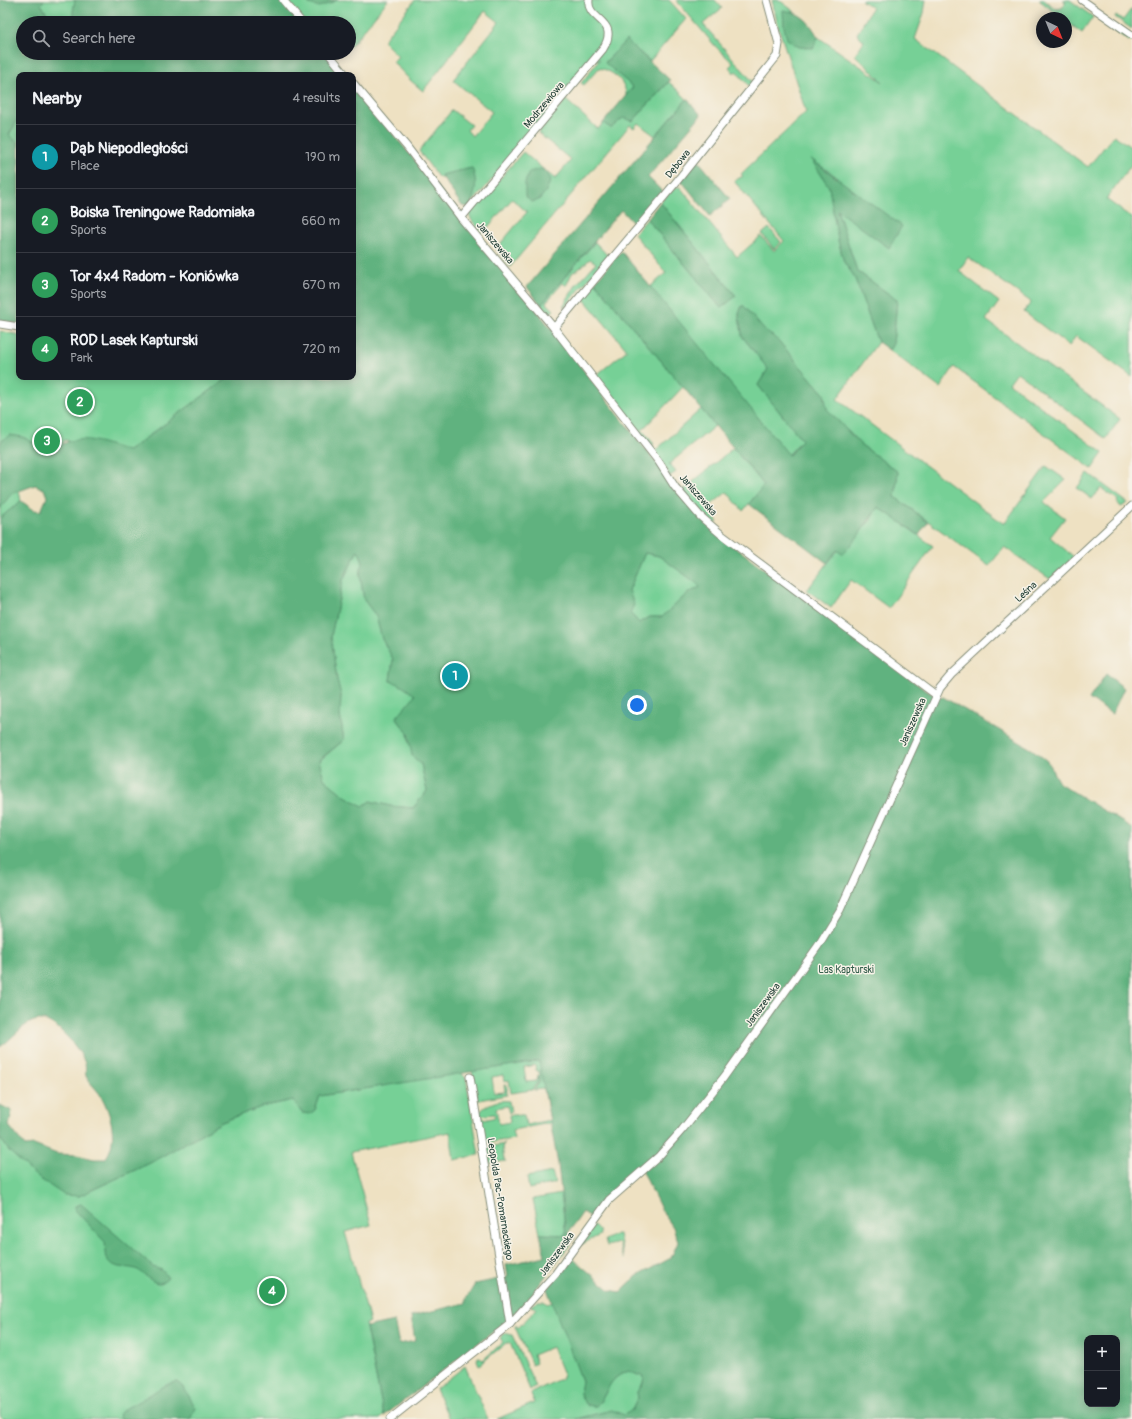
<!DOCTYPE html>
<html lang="en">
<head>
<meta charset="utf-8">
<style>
  :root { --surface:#171b24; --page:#20242c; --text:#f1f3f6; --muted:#9ea1a6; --line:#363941; --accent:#d690ce }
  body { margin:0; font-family:Pangolin,sans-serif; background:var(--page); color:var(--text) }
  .controls { position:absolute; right:12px; bottom:12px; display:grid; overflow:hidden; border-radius:8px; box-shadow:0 2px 10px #0003 }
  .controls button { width:36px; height:36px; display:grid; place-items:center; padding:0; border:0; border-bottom:1px solid var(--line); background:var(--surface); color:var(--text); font:20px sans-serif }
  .compass { position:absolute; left:1036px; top:12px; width:36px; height:36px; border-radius:50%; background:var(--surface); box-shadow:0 2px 10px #0003; rotate:137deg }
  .you { position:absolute; left:637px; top:705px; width:14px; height:14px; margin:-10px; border:3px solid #fff; border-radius:50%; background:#1a73e8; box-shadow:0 0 0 6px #1a73e833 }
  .badge { display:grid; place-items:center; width:26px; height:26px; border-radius:50%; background:var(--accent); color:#fff; font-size:13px; font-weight:700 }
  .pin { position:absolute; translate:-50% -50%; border:2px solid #fff; box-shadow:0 1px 4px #0006 }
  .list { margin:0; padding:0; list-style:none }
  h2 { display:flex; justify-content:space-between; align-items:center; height:52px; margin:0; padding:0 16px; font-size:17px }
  h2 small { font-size:13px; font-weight:400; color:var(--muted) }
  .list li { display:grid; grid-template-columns:26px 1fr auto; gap:12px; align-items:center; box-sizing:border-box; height:64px; padding:0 16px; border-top:1px solid var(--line) }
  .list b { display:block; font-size:15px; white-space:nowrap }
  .list p { margin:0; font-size:13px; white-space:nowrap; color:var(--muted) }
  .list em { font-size:13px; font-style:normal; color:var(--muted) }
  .icon { flex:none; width:22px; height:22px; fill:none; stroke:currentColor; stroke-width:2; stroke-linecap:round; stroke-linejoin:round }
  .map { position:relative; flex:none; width:1132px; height:1419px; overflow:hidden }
  .search { position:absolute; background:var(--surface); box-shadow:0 2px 10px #0003; left:16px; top:16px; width:340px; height:44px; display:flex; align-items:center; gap:10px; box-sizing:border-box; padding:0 14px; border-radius:22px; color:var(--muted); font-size:15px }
  .panel { position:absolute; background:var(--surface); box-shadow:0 2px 10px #0003; left:16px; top:72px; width:340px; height:308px; border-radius:8px }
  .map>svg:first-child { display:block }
  .green { fill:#76d096; stroke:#4a8665 }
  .forest { fill:#60b27f; stroke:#40785a; fill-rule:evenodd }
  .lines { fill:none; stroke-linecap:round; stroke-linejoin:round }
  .minor-casing { stroke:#868f7b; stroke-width:9 }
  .minor { stroke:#fff; stroke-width:7 }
  .labels { text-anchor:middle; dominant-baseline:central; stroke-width:3; stroke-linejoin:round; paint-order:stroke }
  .street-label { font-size:10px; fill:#1f3d34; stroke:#f7f3e8 }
  .park-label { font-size:10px; fill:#305a48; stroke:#f7f3e8 }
</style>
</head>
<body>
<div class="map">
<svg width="1132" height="1419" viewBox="0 0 1132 1419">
  <rect width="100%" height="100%" fill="#f7f3e8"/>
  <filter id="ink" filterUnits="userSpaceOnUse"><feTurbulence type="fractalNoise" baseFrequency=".025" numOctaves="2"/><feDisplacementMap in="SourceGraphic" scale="8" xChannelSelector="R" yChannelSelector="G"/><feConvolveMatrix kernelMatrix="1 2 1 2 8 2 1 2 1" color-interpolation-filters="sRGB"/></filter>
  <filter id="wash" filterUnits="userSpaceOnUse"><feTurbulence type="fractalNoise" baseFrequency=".012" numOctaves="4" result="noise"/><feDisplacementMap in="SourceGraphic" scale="16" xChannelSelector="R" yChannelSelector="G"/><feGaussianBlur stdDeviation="0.9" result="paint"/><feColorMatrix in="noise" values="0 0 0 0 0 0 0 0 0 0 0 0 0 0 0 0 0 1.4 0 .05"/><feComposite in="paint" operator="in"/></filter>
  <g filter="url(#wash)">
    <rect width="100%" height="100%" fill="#eee1c2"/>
    <g class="green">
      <path d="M 44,0 L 75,0 L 73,12 L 77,23 L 53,23 L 41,4 Z"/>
      <path d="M 288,0 L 388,0 L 349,48 L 349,23 L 306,23 Z"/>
      <path d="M 415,0 L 586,0 L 585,4 L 590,0 L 669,0 L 686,19 L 650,61 L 626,41 L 605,62 L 634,87 L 626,96 C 626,81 613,71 599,68 L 584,85 L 581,83 L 600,59 L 592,60 L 469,207 L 472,168 L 441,175 L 442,179 L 438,177 L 419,151 L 452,110 L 471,125 L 467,130 L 472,136 L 492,112 L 453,80 L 499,22 L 485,11 L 423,91 L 410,80 L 393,62 L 398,56 L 383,41 Z"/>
      <path d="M 676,0 L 715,0 L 722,8 L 703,24 L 753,82 L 749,86 L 736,71 L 734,73 L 729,67 L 733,63 L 716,47 Z"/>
      <path d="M 772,0 L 779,0 L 795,12 L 783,11 L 813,48 L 818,37 L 883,82 L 855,55 L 864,41 L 857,34 L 872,8 L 861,0 L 926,0 L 924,13 L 915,39 L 1088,167 L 1114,135 L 1132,148 L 1132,164 L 1106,199 L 1132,218 L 1132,377 L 1076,336 L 1069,346 L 1024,312 L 1031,302 L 968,257 L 959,271 L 999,302 L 986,320 L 1120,419 L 1106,439 L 1017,372 L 1009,383 L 1103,453 L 1092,469 L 954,367 L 940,388 L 889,350 L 893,344 L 897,300 L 857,271 L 837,209 L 837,177 L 812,160 L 829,186 L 838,240 L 844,262 L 854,276 L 878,342 L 837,399 L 1004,524 L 1046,466 L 1066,480 L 1044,502 L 1065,518 L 1050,537 L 1074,557 L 1050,579 L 1004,547 L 989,566 L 895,497 L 898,472 L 860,444 L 827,409 L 824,394 L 776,338 L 766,333 L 742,306 C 735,317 742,323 742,336 L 768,369 L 758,385 L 802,440 L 788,455 L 650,287 L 666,273 L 634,234 L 647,219 L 721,308 L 736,296 L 660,202 L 675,188 L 680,187 L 737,257 L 761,236 L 774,251 L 784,241 L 734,181 L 743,176 L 741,174 L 806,112 L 778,26 Z"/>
      <path d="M 1039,0 L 1044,0 L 1056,9 L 1062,8 L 1066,2 L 1063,0 L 1070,0 L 1093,17 L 1082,33 L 1066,21 L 1066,18 L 1062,18 Z"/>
      <path d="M 1132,8 L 1132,29 L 1115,17 L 1116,15 L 1123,20 Z"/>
      <path d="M 1101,18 L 1131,39 L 1129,41 L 1099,20 Z"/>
      <path d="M 669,82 L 687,99 L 655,136 L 638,123 L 634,128 L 630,125 L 510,267 L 496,249 L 527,212 L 512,199 L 483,233 L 472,221 L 469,214 L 523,152 L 555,179 L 571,160 L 538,133 L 566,100 L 598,129 L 603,123 L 611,128 L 623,117 L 633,121 Z"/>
      <path d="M 19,117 L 19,144 L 9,135 Z"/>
      <path d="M 769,228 L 781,242 L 774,249 L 762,234 Z"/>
      <path d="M 595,242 L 608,256 L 565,307 L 563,306 L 576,285 L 596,263 L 590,259 L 580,268 L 572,273 L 566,286 L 563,283 L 546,302 L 554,310 L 549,314 L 541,305 Z"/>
      <path d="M 595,282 L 683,387 L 642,430 L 654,444 L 651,446 L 594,377 L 627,350 L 583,298 Z"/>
      <path d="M 0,331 L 19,335 L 19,377 L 229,377 L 128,451 L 65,440 L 56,451 L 51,453 L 23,437 L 2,443 L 0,446 Z"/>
      <path d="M 701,409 L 715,426 L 669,464 L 676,472 L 670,476 L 655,451 Z"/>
      <path d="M 733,448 L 764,485 L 743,511 L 727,492 L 706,509 L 718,522 L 713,524 L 682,491 Z"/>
      <path d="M 1088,473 L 1128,503 L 1121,507 L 1117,502 L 1118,500 L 1101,488 L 1092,499 L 1077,488 Z"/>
      <path d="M 0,476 L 19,491 L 21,501 L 0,518 Z"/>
      <path d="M 878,506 L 933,546 L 889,608 L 851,580 L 831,608 L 807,590 L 838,550 L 870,521 Z"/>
      <path d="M 358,550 L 363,561 L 360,575 L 364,600 L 376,616 L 382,639 L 393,659 L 390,681 L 399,684 L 416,695 L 396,718 L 408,733 L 409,743 L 421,764 L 427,791 L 413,808 L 390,806 L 370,801 L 363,807 L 345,796 L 324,779 L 319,761 L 344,740 L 340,715 L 341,695 L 337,680 L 331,636 L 343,580 Z"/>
      <path d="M 645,553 L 659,556 L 696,582 L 700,587 L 687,594 L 662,617 L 650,617 L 639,623 L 630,613 L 629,590 Z"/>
      <path d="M 540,1060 L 551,1123 L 512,1130 L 514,1139 L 485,1143 L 481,1118 L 483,1118 L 484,1120 L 495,1117 L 494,1114 L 480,1116 L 480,1112 C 486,1104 498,1099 509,1101 L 511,1112 L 509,1113 L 507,1106 L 496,1108 L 499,1124 L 510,1122 L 509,1115 L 524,1115 L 526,1125 L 550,1120 L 544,1089 L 534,1090 L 540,1081 L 539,1071 L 536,1071 L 535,1065 L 524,1067 L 526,1082 L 537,1081 L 538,1075 L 539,1081 L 532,1090 L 511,1093 L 509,1080 L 504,1082 L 503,1075 L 492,1077 L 494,1093 L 505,1092 L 504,1085 L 507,1085 L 507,1095 L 478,1100 L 472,1071 Z"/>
      <path d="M 461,1073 L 466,1078 L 479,1155 L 454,1160 L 450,1132 L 351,1152 L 371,1225 L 345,1232 L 370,1322 L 365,1324 L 384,1416 L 380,1419 L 2,1419 L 0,1415 L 0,1138 L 10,1152 L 79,1196 L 150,1163 L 222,1122 L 261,1107 L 293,1100 L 302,1113 L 315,1110 L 320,1096 Z"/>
      <path d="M 505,1144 L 502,1146 L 504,1160 L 506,1161 L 490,1163 L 487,1147 Z"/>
      <path d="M 552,1172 L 555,1183 L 529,1189 L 527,1177 Z"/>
      <path d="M 561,1194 L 566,1235 L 540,1234 L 533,1199 Z"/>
      <path d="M 594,1225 L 599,1230 L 600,1235 L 580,1245 Z"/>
      <path d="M 616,1234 L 619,1234 L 624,1259 L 619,1243 L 607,1246 L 605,1240 Z"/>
      <path d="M 538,1301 L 544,1301 L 547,1304 L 553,1302 L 582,1381 L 580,1394 L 595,1407 C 611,1393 604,1379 629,1371 L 638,1375 L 644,1376 L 643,1383 L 637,1392 L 638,1398 L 632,1410 L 624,1415 L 604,1412 L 576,1419 L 497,1419 L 534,1403 L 531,1393 L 564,1377 L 552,1347 L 533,1355 L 536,1363 L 532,1365 L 515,1327 L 516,1325 L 518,1328 C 525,1320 531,1316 536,1308 L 530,1306 Z"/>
      <path d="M 505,1333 L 512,1335 L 536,1387 L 530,1390 L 510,1343 L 506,1343 L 479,1365 L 477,1360 L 478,1357 L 483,1360 L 503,1342 L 500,1338 Z"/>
      <path d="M 465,1366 L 488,1419 L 449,1419 L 436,1389 Z"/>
    </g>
    <g class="forest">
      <path d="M 0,0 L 44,0 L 41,4 L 53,23 L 23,23 L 23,53 L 325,53 L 344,75 L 19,75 L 19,117 L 9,135 L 19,144 L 19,324 L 0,320 Z"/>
      <path d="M 75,0 L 281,0 L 300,23 L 77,23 L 73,13 Z"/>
      <path d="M 309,0 L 338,0 L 320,7 L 309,4 Z"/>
      <path d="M 783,10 C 802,13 809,21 818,37 L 813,48 L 799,47 L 787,39 L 784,27 Z"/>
      <path d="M 626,40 L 670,80 L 633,121 L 623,118 L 611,128 L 603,123 L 633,87 L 605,63 Z"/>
      <path d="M 353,86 L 488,248 L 649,454 L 719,535 L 925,690 L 940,698 L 943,697 L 1033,750 L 1047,761 L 1059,783 L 1132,828 L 1132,1419 L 576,1419 L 612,1410 L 624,1415 L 632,1410 L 638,1398 L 637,1392 L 643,1383 L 644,1376 L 638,1375 L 629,1371 C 606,1378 610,1393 595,1407 L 585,1404 L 580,1394 L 582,1381 L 547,1289 L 571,1257 L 610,1290 L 620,1292 L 637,1276 L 671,1258 L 678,1242 L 673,1227 L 662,1211 L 641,1168 L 602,1204 L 591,1217 L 583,1212 L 568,1233 L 575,1238 L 526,1302 L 498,1328 L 384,1416 L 366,1327 L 394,1321 L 399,1344 L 415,1341 L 411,1316 L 466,1303 L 466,1299 L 475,1284 L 508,1277 L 506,1265 L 545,1256 L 540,1234 L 566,1235 L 558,1164 L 539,1061 L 320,1096 L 315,1110 L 310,1114 L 302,1113 L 293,1100 L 261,1107 L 222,1122 L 150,1163 L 79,1196 L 64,1195 L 37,1177 L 10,1152 L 0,1138 L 0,1105 L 12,1111 L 9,1126 L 25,1146 L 34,1145 L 57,1154 L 77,1155 L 94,1159 L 105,1159 C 119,1142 111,1113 101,1096 C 97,1089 89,1083 86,1076 C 85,1072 86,1067 85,1064 C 82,1051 57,1022 43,1020 C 26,1018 13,1039 0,1047 L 0,518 L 21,501 L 34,510 L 41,511 L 47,497 L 44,489 L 35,485 L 11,494 L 0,509 L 0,446 L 2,440 L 10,435 L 23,437 L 51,453 C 58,451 60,444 67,442 C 88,435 107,445 128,451 L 229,377 L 353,377 ZM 358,550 L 363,561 L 360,575 L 364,600 L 376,616 L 382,639 L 393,659 L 390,681 L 399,684 L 415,695 L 396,718 L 408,733 L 412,756 L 421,764 L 427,791 L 413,808 L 390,806 L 370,801 L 363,806 L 345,796 L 324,779 L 319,760 L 344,740 L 340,715 L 341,695 L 337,680 L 331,636 L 343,580 ZM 645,553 L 659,556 L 695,582 L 700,587 L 687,594 L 662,617 L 650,617 L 639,623 L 630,613 L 634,605 L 629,590 ZM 1087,1338 L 1117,1338 L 1117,1404 L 1087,1404 Z"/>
      <path d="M 687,99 L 701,115 L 648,177 L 663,192 L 636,226 L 621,210 L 541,305 L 527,287 Z"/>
      <path d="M 697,159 L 730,199 L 710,216 L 680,179 Z"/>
      <path d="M 811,159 L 902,226 L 889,248 L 837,210 L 857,271 L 897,300 L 893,344 L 889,350 L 878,342 L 854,276 L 844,262 L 838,240 L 829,187 Z"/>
      <path d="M 472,168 C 478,182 476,194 469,207 L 462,206 L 441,175 Z"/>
      <path d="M 541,169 L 546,172 L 551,180 L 546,191 L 539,200 L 531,202 L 525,196 L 525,183 L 529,172 Z"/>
      <path d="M 660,202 L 736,296 L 721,308 L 647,219 Z"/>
      <path d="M 621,251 L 789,455 L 802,440 L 758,385 L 768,369 L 742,336 C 742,323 735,317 743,305 L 766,332 L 776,338 L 824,394 L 827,409 L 860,444 L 898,472 L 895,497 L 928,522 L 919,535 L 878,507 L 856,539 L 843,554 L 837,550 L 827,563 L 749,504 L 764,485 L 683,387 L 595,282 Z"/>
      <path d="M 1106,674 L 1124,688 L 1112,714 L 1089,699 Z"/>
      <path d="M 81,1204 L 153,1267 L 162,1270 L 168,1278 C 157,1291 147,1275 138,1270 C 127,1265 120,1271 107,1261 L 105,1242 L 75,1210 L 75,1206 Z"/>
      <path d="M 177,1382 L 184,1388 L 196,1408 L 190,1419 L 120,1419 L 119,1413 C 127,1406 137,1403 146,1397 C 157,1391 164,1383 177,1382 Z"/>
    </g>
  </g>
  <g filter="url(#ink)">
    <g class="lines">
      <g class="minor-casing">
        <g id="minor">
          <path d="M 283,0 L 302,23"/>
          <path d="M 1082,0 L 1132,35"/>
          <path d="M 328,53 L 346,75"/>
          <path d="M 353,83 L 407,147 L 461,218 L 554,328 L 659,462 L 675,487 L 700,516 L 722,535 L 936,695"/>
          <path d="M 461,218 L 603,49 C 621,19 586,21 589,0"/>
          <path d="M 0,324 L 19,327"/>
          <path d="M 554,328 L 677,181 L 777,56 L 779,44 L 767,0"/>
          <path d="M 470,1077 L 510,1324"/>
          <path d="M 390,1419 L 510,1324 L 556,1273 L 609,1200 L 658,1157 L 682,1130 L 724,1077 L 818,946 L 840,910 L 940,688 L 951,675 L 1132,506"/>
        </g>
      </g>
      <use href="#minor" class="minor"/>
    </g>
  </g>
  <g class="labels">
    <g class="street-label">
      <text transform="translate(544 105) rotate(-50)">Modrzewiowa</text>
      <text transform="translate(678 164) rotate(-51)">Dębowa</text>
      <text transform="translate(495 243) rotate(50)">Janiszewska</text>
      <text transform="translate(698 495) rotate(49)">Janiszewska</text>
      <text transform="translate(1026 592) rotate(-43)">Leśna</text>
      <text transform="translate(913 722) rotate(-66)">Janiszewska</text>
      <text transform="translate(763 1005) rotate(-54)">Janiszewska</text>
      <text transform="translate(500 1199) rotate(81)">Leopolda Pac-Pomarnackiego</text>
      <text transform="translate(557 1254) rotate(-54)">Janiszewska</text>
    </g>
    <g class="park-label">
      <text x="846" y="970">Las Kapturski</text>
    </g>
  </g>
</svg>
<div class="controls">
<button>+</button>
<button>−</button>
</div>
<svg class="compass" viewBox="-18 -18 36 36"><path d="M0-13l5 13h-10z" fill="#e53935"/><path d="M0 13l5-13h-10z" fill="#9ea1a6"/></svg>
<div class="you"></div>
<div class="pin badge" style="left:455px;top:676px;background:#0f9aa8">1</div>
<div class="pin badge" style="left:80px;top:402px;background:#2e9e5b">2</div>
<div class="pin badge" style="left:47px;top:441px;background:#2e9e5b">3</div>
<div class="pin badge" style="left:272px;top:1291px;background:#2e9e5b">4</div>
<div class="search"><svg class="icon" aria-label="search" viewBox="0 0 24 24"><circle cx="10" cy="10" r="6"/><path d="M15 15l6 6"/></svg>Search here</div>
<section class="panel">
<h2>Nearby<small>4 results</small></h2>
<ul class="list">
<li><span class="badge" style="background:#0f9aa8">1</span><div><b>Dąb Niepodległości</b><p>Place</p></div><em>190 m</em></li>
<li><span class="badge" style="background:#2e9e5b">2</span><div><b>Boiska Treningowe Radomiaka</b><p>Sports</p></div><em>660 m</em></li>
<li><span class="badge" style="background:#2e9e5b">3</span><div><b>Tor 4x4 Radom - Koniówka</b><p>Sports</p></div><em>670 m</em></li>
<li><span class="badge" style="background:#2e9e5b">4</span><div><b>ROD Lasek Kapturski</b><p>Park</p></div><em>720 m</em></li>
</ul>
</section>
</div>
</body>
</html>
